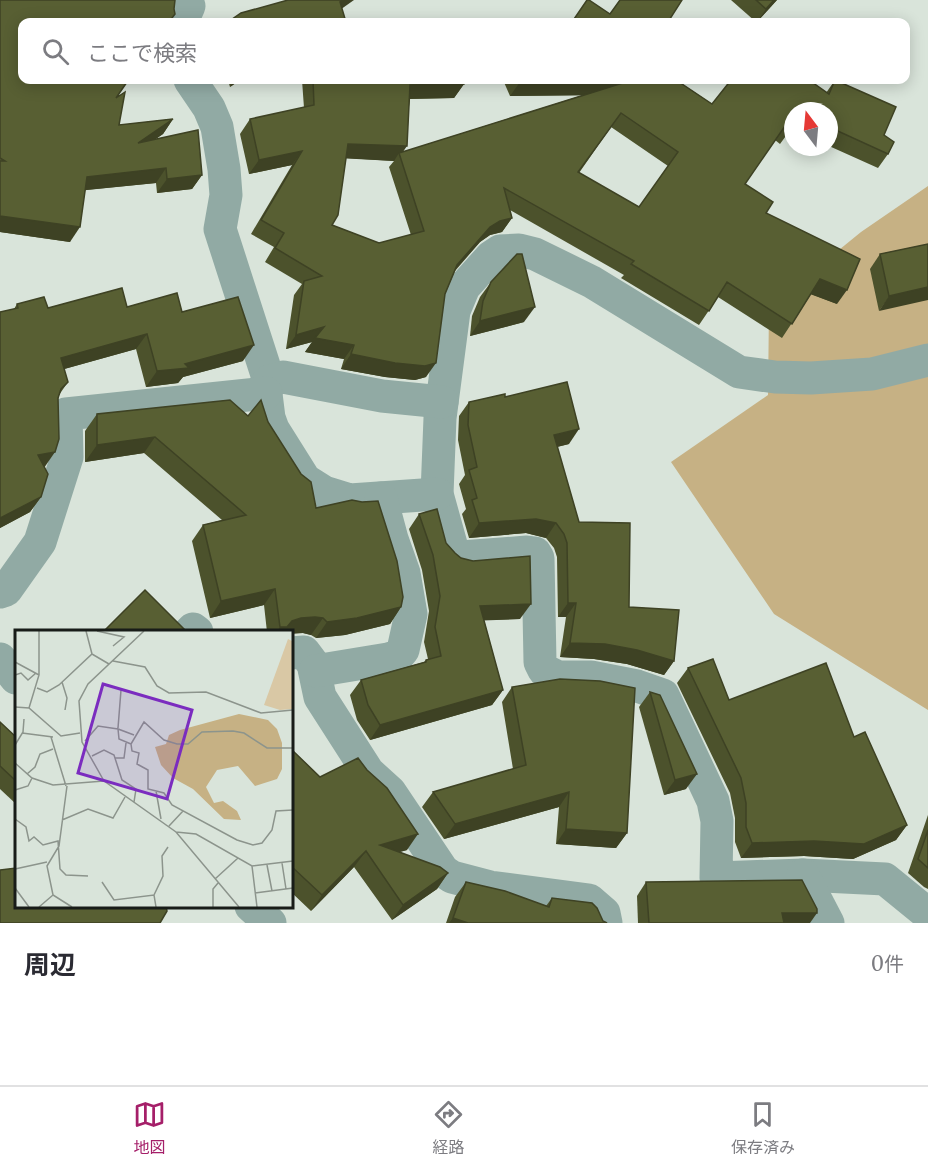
<!DOCTYPE html>
<html lang="ja">
<head>
<meta charset="utf-8">
<style>
  :root { --surface:#fff; --page:#f2f2f3; --text:#2b2b33; --muted:#7c7c81; --line:#e1e1e2; --accent:#a51f69 }
  body { margin:0; font-family:Merriweather,"Noto Sans JP",serif; background:var(--page); color:var(--text) }
  .compass { position:absolute; left:784px; top:102px; width:54px; height:54px; border-radius:50%; background:var(--surface); box-shadow:0 3px 15px #0003; rotate:344deg }
  .list { margin:0; padding:0; list-style:none }
  h2 { display:flex; justify-content:space-between; align-items:center; height:78px; margin:0; padding:0 24px; font-size:26px }
  h2 small { font-size:20px; font-weight:400; color:var(--muted) }
  .icon { flex:none; width:33px; height:33px; fill:none; stroke:currentColor; stroke-width:2; stroke-linecap:round; stroke-linejoin:round }
  .map { position:relative; flex:none; width:928px; height:923px; overflow:hidden }
  .search { position:absolute; background:var(--surface); box-shadow:0 3px 15px #0003; left:18px; right:18px; top:18px; height:66px; display:flex; align-items:center; gap:15px; box-sizing:border-box; padding:0 21px; border-radius:12px; color:var(--muted); font-size:22px }
  .sheet { height:162px; background:var(--surface) }
  nav { display:flex; justify-content:space-around; align-items:center; box-sizing:border-box; height:84px; border-top:2px solid var(--line); background:var(--surface); font-size:16px; color:var(--muted) }
  nav a { display:grid; justify-items:center; gap:3px }
  nav .on { color:var(--accent) }
  .map>svg:first-child { display:block }
  .forest { fill:#c6b184 }
  .lines { fill:none; stroke-linecap:round; stroke-linejoin:round }
  .minor { stroke:#91aaa4; stroke-width:33 }
  .wall { fill:#4c522c; fill-rule:evenodd }
  .shaded-wall { fill:#3e4224 }
  .building { fill:#585f33; stroke:#3e4224; stroke-width:1.5; fill-rule:evenodd }
  .inset-road { fill:none; stroke:#8c948c; stroke-width:1.5 }
  .view { fill:#7b2cbf; fill-opacity:0.15; stroke:#7b2cbf; stroke-width:3 }
  .inset-edge { fill:none; stroke:#181c18; stroke-width:3 }
</style>
</head>
<body>
<div class="map">
<svg width="928" height="923" viewBox="0 0 928 923">
  <rect width="100%" height="100%" fill="#d9e4da"/>
  <path class="forest" d="M 928,186 L 928,710 L 774,614 L 671,462 L 768,395 L 769,307 L 861,232 Z"/>
  <g class="lines">
    <g class="minor">
      <path d="M 182,22 L 189,6"/>
      <path d="M 190,80 L 209,108 L 217,127 L 224,169 L 226,195 L 220,229 L 269,381"/>
      <path d="M 928,360 L 872,374 L 811,378 L 775,377 L 739,372 L 592,282 L 535,254 L 519,250 L 500,251 L 491,257 L 464,287 L 454,311 L 440,418 L 437,494 L 452,548 L 455,553 L 461,557 L 527,552 L 535,553 L 538,558 L 540,662 L 544,670 L 558,677 L 591,677 L 637,686 L 663,695 L 713,801 L 717,821 L 716,878 L 803,875 L 885,879 L 928,914"/>
      <path d="M 437,494 L 350,500 L 324,492 L 305,480 L 273,429 L 269,418 L 265,386 L 269,381 L 283,377 L 382,396 L 442,402"/>
      <path d="M 0,592 L 6,590 L 40,542 L 67,457 L 66,414 L 266,393"/>
      <path d="M 190,632 L 193,629 L 197,632"/>
      <path d="M 291,653 L 304,652 L 313,664 L 320,697 L 368,772 L 390,792 L 443,871 L 452,877 L 490,887 L 589,900 L 604,913 L 606,923"/>
      <path d="M 0,659 L 16,678"/>
      <path d="M 315,671 L 388,659 L 398,656 L 403,650 L 411,614 L 404,573 L 392,539 L 381,498"/>
      <path d="M 803,875 L 828,923"/>
      <path d="M 251,906 L 270,923"/>
    </g>
  </g>
  <g class="wall">
    <path d="M 0,0 L 22,22 L 116,98 L 119,125 L 173,119 L 163,134 L 154,140 L 202,175 L 192,189 L 157,193 L 156,183 L 85,190 L 70,242 L 0,232 Z"/>
    <path d="M 731,0 L 777,0 L 757,22 L 756,22 Z"/>
    <path d="M 228,80 L 240,80 L 230,87 Z"/>
    <path d="M 302,80 L 464,80 L 464,84 L 454,98 L 410,99 L 403,152 L 583,95 L 510,96 L 503,80 L 676,80 L 712,104 L 826,93 L 835,80 L 884,135 L 888,154 L 878,168 L 829,146 L 829,111 L 793,111 L 793,130 L 791,129 L 780,144 L 775,140 L 745,184 L 837,304 L 811,294 L 782,338 L 718,297 L 699,325 L 621,278 L 624,275 L 510,210 L 512,218 L 502,232 L 490,235 L 480,242 L 455,271 L 445,294 L 426,377 L 415,380 L 385,377 L 341,369 L 344,359 L 305,352 L 312,342 L 286,349 L 294,295 L 302,284 L 265,262 L 274,247 L 251,234 L 292,165 L 249,174 L 240,134 L 250,119 L 304,108 ZM 611,127 L 668,166 L 639,207 L 579,173 ZM 346,158 L 394,161 L 389,167 L 411,235 L 379,243 L 332,225 Z"/>
    <path d="M 928,244 L 879,311 L 870,269 L 880,254 Z"/>
    <path d="M 491,282 L 524,322 L 470,336 L 472,316 L 480,297 Z"/>
    <path d="M 17,304 L 48,308 L 127,307 L 182,312 L 243,361 L 183,377 L 178,383 L 146,387 L 136,349 L 64,369 L 68,382 L 59,395 L 44,467 L 41,497 L 30,512 L 0,528 L 0,312 L 14,309 Z"/>
    <path d="M 505,397 L 569,444 L 557,447 L 579,522 L 629,607 L 674,661 L 664,675 L 627,664 L 594,659 L 560,657 L 566,617 L 558,617 L 557,557 L 554,548 L 546,538 L 526,533 L 469,538 L 462,514 L 466,509 L 459,484 L 465,475 L 458,440 L 459,416 L 469,402 Z"/>
    <path d="M 97,414 L 248,416 L 268,422 L 316,508 L 401,607 L 390,624 L 345,635 L 316,638 L 311,635 L 303,633 L 291,632 L 267,632 L 264,605 L 210,618 L 192,541 L 203,525 L 222,520 L 144,453 L 85,462 L 85,431 Z"/>
    <path d="M 419,514 L 446,543 L 455,553 L 520,619 L 484,620 L 503,690 L 492,705 L 370,740 L 357,720 L 350,695 L 361,680 L 424,662 L 426,660 L 428,659 L 424,642 L 429,611 L 422,570 L 409,529 Z"/>
    <path d="M 688,668 L 729,700 L 854,737 L 907,825 L 896,840 L 853,859 L 804,856 L 741,858 L 735,842 L 735,818 L 730,793 L 677,683 Z"/>
    <path d="M 512,687 L 627,833 L 616,848 L 556,844 L 559,807 L 444,839 L 422,807 L 433,792 L 513,769 L 502,702 Z"/>
    <path d="M 650,692 L 686,789 L 664,795 L 639,707 Z"/>
    <path d="M 0,722 L 16,737 L 16,804 L 0,789 Z"/>
    <path d="M 291,749 L 320,777 L 407,850 L 399,852 L 448,873 L 437,889 L 392,920 L 354,867 L 311,911 L 291,892 Z"/>
    <path d="M 928,815 L 928,889 L 924,887 L 908,873 Z"/>
    <path d="M 466,882 L 546,906 L 552,898 L 607,923 L 446,923 L 455,897 Z"/>
    <path d="M 646,882 L 810,923 L 638,923 L 637,896 Z"/>
  </g>
  <g class="shaded-wall">
    <path d="M 344,0 L 354,0 L 330,17 L 340,2 Z"/>
    <path d="M 774,0 L 777,0 L 757,22 L 766,9 Z"/>
    <path d="M 235,80 L 240,80 L 230,87 Z"/>
    <path d="M 629,81 L 620,95 L 510,96 L 520,82 Z"/>
    <path d="M 464,84 L 454,98 L 400,99 L 410,85 Z"/>
    <path d="M 173,119 L 163,134 L 128,158 L 138,143 Z"/>
    <path d="M 348,144 L 407,146 L 400,156 L 399,153 L 394,161 L 338,158 Z"/>
    <path d="M 302,151 L 292,165 L 249,174 L 259,160 Z"/>
    <path d="M 166,168 L 156,183 L 77,191 L 87,177 Z"/>
    <path d="M 202,175 L 192,189 L 157,193 L 167,179 Z"/>
    <path d="M 0,216 L 80,227 L 70,242 L 0,232 Z"/>
    <path d="M 512,218 L 502,232 L 490,235 L 480,242 L 447,279 L 457,265 L 490,227 L 500,221 Z"/>
    <path d="M 820,279 L 847,290 L 837,304 L 810,294 Z"/>
    <path d="M 928,287 L 928,300 L 879,311 L 889,296 Z"/>
    <path d="M 535,307 L 524,322 L 470,336 L 480,321 Z"/>
    <path d="M 324,327 L 354,345 L 344,359 L 305,352 L 312,342 L 286,349 L 296,335 Z"/>
    <path d="M 147,334 L 136,349 L 50,373 L 61,358 Z"/>
    <path d="M 254,345 L 243,361 L 183,377 L 178,383 L 146,387 L 157,371 Z"/>
    <path d="M 351,354 L 436,363 L 426,377 L 415,380 L 385,377 L 341,369 Z"/>
    <path d="M 579,429 L 569,444 L 544,450 L 554,435 Z"/>
    <path d="M 155,437 L 144,453 L 85,462 L 97,445 Z"/>
    <path d="M 55,452 L 44,468 L 38,455 Z"/>
    <path d="M 41,497 L 30,512 L 0,528 L 0,518 Z"/>
    <path d="M 536,519 L 556,523 L 546,538 L 526,533 L 469,538 L 479,523 Z"/>
    <path d="M 275,589 L 264,605 L 210,618 L 221,601 Z"/>
    <path d="M 568,603 L 576,603 L 566,617 L 558,617 Z"/>
    <path d="M 531,604 L 520,619 L 469,621 L 480,606 Z"/>
    <path d="M 401,607 L 390,624 L 345,635 L 316,638 L 327,622 Z"/>
    <path d="M 315,617 L 323,618 L 311,635 L 303,633 L 291,634 L 291,632 L 277,632 L 280,627 L 292,621 L 301,618 Z"/>
    <path d="M 570,643 L 605,644 L 637,650 L 674,661 L 664,675 L 627,664 L 594,659 L 560,657 Z"/>
    <path d="M 503,690 L 492,705 L 370,740 L 380,725 Z"/>
    <path d="M 697,774 L 686,789 L 664,795 L 675,780 Z"/>
    <path d="M 569,792 L 559,807 L 444,839 L 455,824 Z"/>
    <path d="M 907,825 L 896,840 L 853,859 L 804,856 L 741,858 L 752,843 Z"/>
    <path d="M 566,829 L 627,833 L 616,848 L 556,844 Z"/>
    <path d="M 418,834 L 407,850 L 372,860 L 380,845 Z"/>
    <path d="M 366,851 L 354,867 L 311,911 L 322,895 Z"/>
    <path d="M 448,873 L 437,889 L 392,920 L 403,905 Z"/>
    <path d="M 782,913 L 817,913 L 810,923 L 775,923 Z"/>
    <path d="M 453,918 L 468,923 L 449,923 Z"/>
  </g>
  <g class="building">
    <path d="M 0,0 L 175,0 L 174,9 L 175,14 L 169,22 L 22,22 L 22,80 L 128,80 L 127,82 L 116,98 L 125,92 L 119,125 L 173,119 L 138,143 L 198,130 L 202,175 L 167,179 L 166,168 L 87,177 L 80,227 L 0,216 L 0,161 L 5,161 L 0,158 Z"/>
    <path d="M 288,0 L 344,0 L 340,2 L 346,22 L 228,22 L 241,13 Z"/>
    <path d="M 587,0 L 589,0 L 610,14 L 620,0 L 682,0 L 668,22 L 572,22 Z"/>
    <path d="M 756,0 L 774,0 L 766,9 Z"/>
    <path d="M 313,80 L 464,80 L 464,84 L 410,85 L 407,146 L 348,144 L 338,215 L 332,225 L 379,243 L 424,231 L 399,153 L 629,81 L 520,82 L 519,80 L 676,80 L 712,104 L 731,80 L 809,80 L 829,94 L 835,80 L 896,107 L 884,135 L 894,142 L 888,154 L 829,127 L 829,111 L 793,111 L 793,125 L 790,129 L 785,126 L 745,184 L 773,202 L 766,213 L 860,259 L 847,290 L 820,279 L 792,324 L 727,282 L 709,311 L 631,264 L 634,261 L 504,188 L 512,218 L 500,221 L 490,227 L 457,265 L 445,294 L 436,363 L 425,366 L 395,363 L 351,354 L 354,345 L 315,338 L 324,327 L 296,335 L 304,281 L 322,276 L 275,248 L 284,233 L 261,220 L 302,151 L 259,160 L 250,119 L 314,105 ZM 621,113 L 678,152 L 639,207 L 578,172 Z"/>
    <path d="M 928,244 L 928,287 L 889,296 L 880,254 Z"/>
    <path d="M 517,254 L 522,254 L 535,307 L 480,321 L 483,301 L 491,282 Z"/>
    <path d="M 122,288 L 127,307 L 177,293 L 182,312 L 238,297 L 254,345 L 185,364 L 189,368 L 157,371 L 147,334 L 61,358 L 68,382 L 61,389 L 58,398 L 59,439 L 55,452 L 38,455 L 48,474 L 41,497 L 0,518 L 0,312 L 18,308 L 17,304 L 44,297 L 48,308 Z"/>
    <path d="M 567,382 L 579,429 L 554,435 L 579,522 L 630,523 L 629,607 L 679,610 L 674,661 L 637,650 L 605,644 L 570,643 L 576,603 L 568,603 L 567,543 L 564,534 L 556,523 L 536,519 L 479,523 L 472,500 L 477,498 L 469,470 L 477,467 L 468,425 L 469,402 L 505,394 L 505,397 Z"/>
    <path d="M 230,400 L 248,416 L 261,400 L 268,422 L 301,474 L 311,482 L 316,508 L 352,500 L 362,502 L 378,501 L 397,561 L 403,597 L 401,607 L 357,618 L 327,622 L 323,618 L 315,617 L 301,618 L 292,621 L 287,627 L 280,627 L 275,589 L 221,601 L 203,525 L 246,515 L 155,437 L 97,445 L 97,414 Z"/>
    <path d="M 437,509 L 446,543 L 455,553 L 461,558 L 473,561 L 530,556 L 531,604 L 480,606 L 503,690 L 380,725 L 368,705 L 361,680 L 426,662 L 426,660 L 441,656 L 435,627 L 440,596 L 433,555 L 419,514 Z"/>
    <path d="M 145,590 L 187,632 L 107,632 L 105,630 Z"/>
    <path d="M 713,659 L 729,700 L 826,663 L 854,737 L 865,732 L 907,825 L 864,844 L 814,841 L 752,843 L 746,827 L 746,803 L 741,778 L 688,668 Z"/>
    <path d="M 560,679 L 600,681 L 635,688 L 627,833 L 566,829 L 569,792 L 455,824 L 433,792 L 526,765 L 512,687 Z"/>
    <path d="M 650,692 L 660,695 L 697,774 L 675,780 Z"/>
    <path d="M 0,722 L 16,737 L 16,781 L 0,766 Z"/>
    <path d="M 291,749 L 320,777 L 358,758 L 367,770 L 387,788 L 418,834 L 380,845 L 440,867 L 448,873 L 403,905 L 366,851 L 322,895 L 291,866 Z"/>
    <path d="M 928,830 L 928,868 L 918,859 Z"/>
    <path d="M 16,868 L 16,906 L 166,906 L 167,911 L 160,923 L 0,923 L 0,870 Z"/>
    <path d="M 802,880 L 817,909 L 817,913 L 782,913 L 784,923 L 649,923 L 646,882 Z"/>
    <path d="M 466,882 L 505,891 L 549,907 L 552,898 L 592,903 L 597,908 L 603,921 L 607,923 L 468,923 L 453,918 Z"/>
  </g>
  <g transform="translate(15 630)">
    <rect width="278" height="278" fill="#d9e4da"/>
    <path d="M 273,9 L 277,11 L 277,79 L 265,80 L 249,75 Z" fill="#d9c8a5"/>
    <path d="M 224,84 L 253,90 L 262,99 L 267,113 L 267,139 L 262,149 L 240,156 L 223,136 L 202,140 L 191,157 L 199,173 L 208,171 L 222,181 L 226,190 L 209,189 L 178,159 L 158,148 L 146,135 L 140,117 L 151,114 L 154,105 L 165,100 Z" fill="#c6b184"/>
    <path class="inset-road" d="M 71,1 L 77,24M 82,1 L 109,7 L 98,16M 98,31 L 130,37 L 142,56 L 154,63 L 191,62 L 246,83 L 278,80M 0,32 L 24,45M 0,45 L 6,43 L 13,50 L 21,43M 47,52 L 52,68 L 50,80M 22,58 L 32,62 L 44,55 L 77,24 L 94,34M 0,77 L 14,78 L 46,106 L 65,103M 14,78 L 24,45 L 24,1M 103,98 L 106,60M 7,103 L 38,107M 36,107 L 51,156M 70,111 L 83,96 L 103,99M 116,114 L 104,109 L 103,99 L 119,105M 0,115 L 8,102 L 9,89M 278,118 L 252,118 L 229,103 L 218,101 L 187,102 L 173,114 L 162,114 L 149,110 L 129,92 L 116,114 L 117,121 L 124,123 L 122,134 L 133,140 L 133,159 L 149,163 L 157,175 L 222,210 L 238,215 L 247,213 L 257,200 L 261,181 L 278,180M 77,126 L 89,120 L 99,125 L 107,150 L 121,159 L 119,172M 100,128 L 109,128 L 111,113M 0,133 L 17,148 L 38,155 L 89,151 L 161,202 L 224,277M 12,144 L 20,137 L 25,124 L 38,119M 89,151 L 67,112 L 64,71 L 73,54 L 129,1M 52,156 L 44,216 L 32,236 L 38,265 L 57,277M 0,160 L 13,156 L 17,148M 141,161 L 146,189M 0,189 L 11,197 L 14,211 L 19,207 L 28,215 L 43,211 L 45,239 L 51,245 L 73,246M 47,190 L 73,179 L 98,188 L 110,167M 154,196 L 168,181M 161,202 L 181,204 L 237,236 L 278,231M 267,233 L 271,259M 252,235 L 257,261M 237,236 L 242,277M 0,239 L 32,232M 200,249 L 223,228M 87,252 L 99,270 L 139,265 L 141,277M 0,258 L 14,277M 240,263 L 278,258M 139,265 L 148,246 L 147,226 L 153,217M 24,277 L 38,265M 198,277 L 198,259 L 203,253"/>
    <path class="view" d="M 88,54 L 177,80 L 152,169 L 63,143 Z"/>
    <rect width="278" height="278" class="inset-edge"/>
  </g>
</svg>
<svg class="compass" viewBox="-18 -18 36 36"><path d="M0-13l5 13h-10z" fill="#e53935"/><path d="M0 13l5-13h-10z" fill="#7c7c81"/></svg>
<div class="search"><svg class="icon" aria-label="search" viewBox="0 0 24 24"><circle cx="10" cy="10" r="6"/><path d="M15 15l6 6"/></svg>ここで検索</div>
</div>
<section class="sheet">
<h2>周辺<small>0件</small></h2>
<ul class="list">
</ul>
</section>
<nav>
<a class="on"><svg class="icon" aria-label="map" viewBox="0 0 24 24"><path d="M3 6l6-2 6 2 6-2v14l-6 2-6-2-6 2zM9 4v14M15 6v14"/></svg>地図</a>
<a><svg class="icon" aria-label="directions" viewBox="0 0 24 24"><path d="M12 3l9 9-9 9-9-9zM9 14v-3h6M13 9l2 2-2 2"/></svg>経路</a>
<a><svg class="icon" aria-label="saved" viewBox="0 0 24 24"><path d="M7 4h10v16l-5-4-5 4z"/></svg>保存済み</a>
</nav>
</body>
</html>
